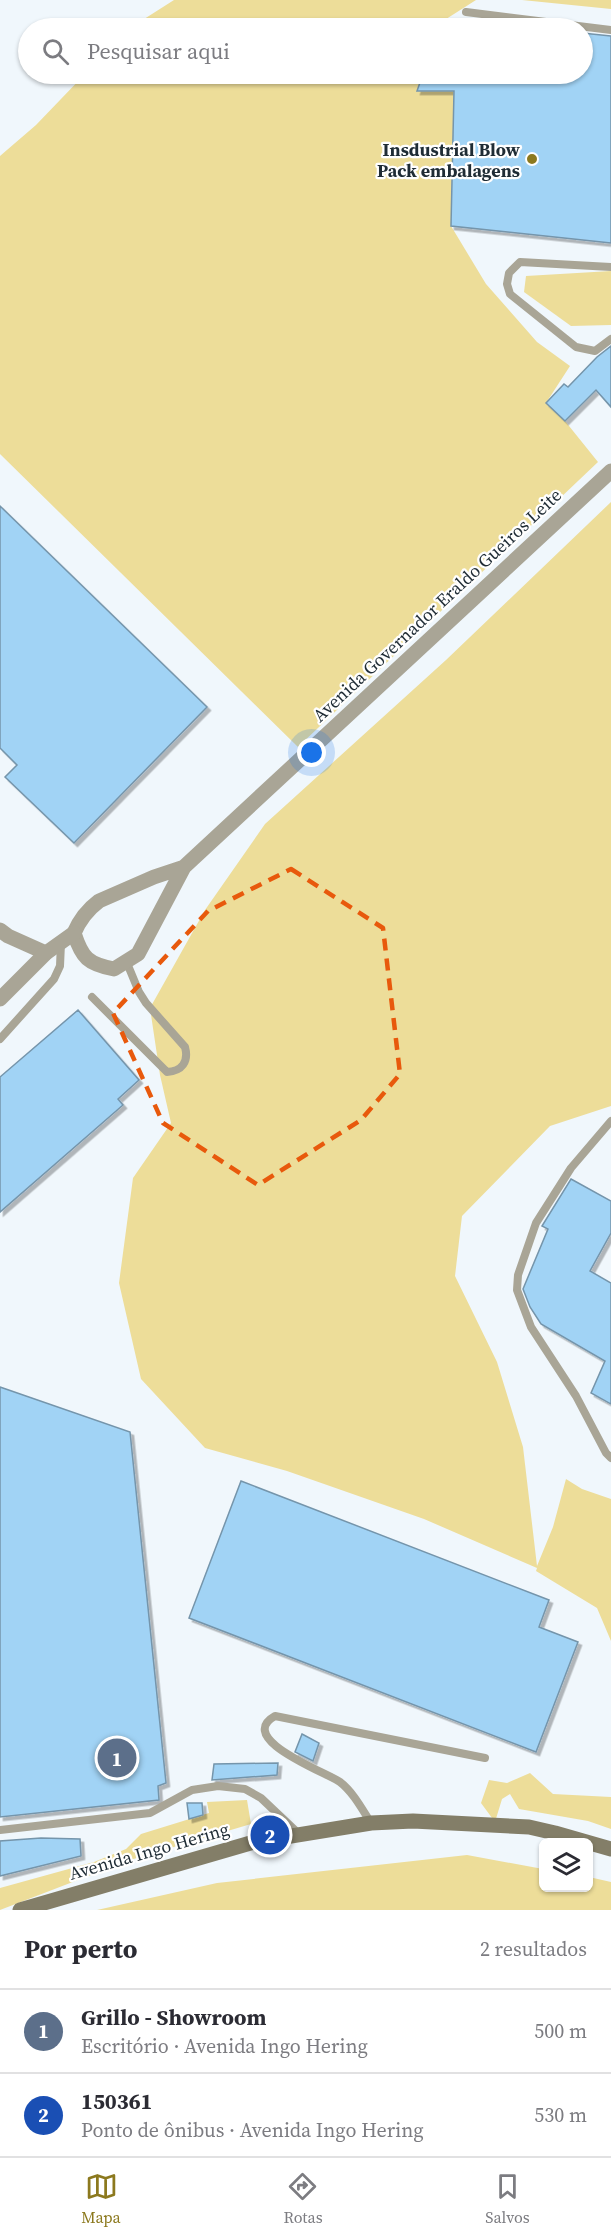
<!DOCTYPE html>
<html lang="pt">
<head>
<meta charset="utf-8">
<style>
  :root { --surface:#fff; --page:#f2f2f3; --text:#2b2b33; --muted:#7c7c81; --line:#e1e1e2; --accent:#8c791e }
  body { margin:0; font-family:"Source Serif 4",serif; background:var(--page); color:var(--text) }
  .controls { position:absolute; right:18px; bottom:18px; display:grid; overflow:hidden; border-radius:9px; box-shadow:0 2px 4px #0004 }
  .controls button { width:54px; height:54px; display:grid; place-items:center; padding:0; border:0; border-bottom:2px solid var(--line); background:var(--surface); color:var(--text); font:30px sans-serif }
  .you { position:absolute; left:312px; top:753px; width:21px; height:21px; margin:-15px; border:4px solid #fff; border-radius:50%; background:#1a73e8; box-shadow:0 0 0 9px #1a73e833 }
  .badge { display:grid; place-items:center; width:39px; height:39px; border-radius:50%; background:var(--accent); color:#fff; font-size:20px; font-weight:700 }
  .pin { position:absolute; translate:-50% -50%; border:3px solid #fff; box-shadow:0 2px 6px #0006 }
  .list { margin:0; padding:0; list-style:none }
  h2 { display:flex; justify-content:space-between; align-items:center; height:78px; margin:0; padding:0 24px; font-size:26px }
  h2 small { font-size:20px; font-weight:400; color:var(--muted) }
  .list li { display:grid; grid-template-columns:39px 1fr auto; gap:18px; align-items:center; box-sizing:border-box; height:84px; padding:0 24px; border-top:2px solid var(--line) }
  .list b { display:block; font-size:22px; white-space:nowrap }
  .list p { margin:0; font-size:20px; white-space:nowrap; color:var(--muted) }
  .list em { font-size:20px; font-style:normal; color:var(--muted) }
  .icon { flex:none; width:33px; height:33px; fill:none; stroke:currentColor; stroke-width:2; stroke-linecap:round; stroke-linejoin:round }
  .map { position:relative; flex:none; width:611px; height:1910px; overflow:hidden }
  .search { position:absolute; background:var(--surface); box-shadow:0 2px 4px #0004; left:18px; right:18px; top:18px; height:66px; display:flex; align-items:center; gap:15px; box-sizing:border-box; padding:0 21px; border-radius:33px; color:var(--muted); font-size:22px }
  .sheet { height:246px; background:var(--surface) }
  nav { display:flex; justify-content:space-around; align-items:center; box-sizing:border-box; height:84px; border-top:2px solid var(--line); background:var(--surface); font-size:16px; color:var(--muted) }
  nav a { display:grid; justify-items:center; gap:3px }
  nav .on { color:var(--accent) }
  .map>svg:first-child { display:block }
  .green { fill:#eddd99 }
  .building { fill:#a1d3f5; stroke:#7595ab; stroke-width:1.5; filter:url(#shadow) }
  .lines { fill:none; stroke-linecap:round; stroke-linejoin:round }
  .service { stroke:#a9a596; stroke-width:8 }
  .minor { stroke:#a9a596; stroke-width:15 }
  .secondary { stroke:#837e68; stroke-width:15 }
  .marked { fill:none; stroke:#e8590c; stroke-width:4.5; stroke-dasharray:12 8; stroke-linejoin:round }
  .poi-dot { fill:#8c791e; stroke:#fff; stroke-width:2 }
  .labels { text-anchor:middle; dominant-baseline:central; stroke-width:4.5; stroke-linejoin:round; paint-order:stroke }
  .poi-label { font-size:18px; font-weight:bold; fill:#1f2c35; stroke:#fff; text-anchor:end }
  .street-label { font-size:18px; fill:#1f2c35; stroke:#fff }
</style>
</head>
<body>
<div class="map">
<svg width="611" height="1910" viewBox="0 0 611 1910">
  <defs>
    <filter id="shadow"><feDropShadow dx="3.5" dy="3.5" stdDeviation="0" flood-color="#0004"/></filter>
  </defs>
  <rect width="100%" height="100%" fill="#f0f7fc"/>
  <g class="green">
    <path d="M 174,0 L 476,0 L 443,21 L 440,28 L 130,28 Z"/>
    <path d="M 522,0 L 611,0 L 611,9 Z"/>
    <path d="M 85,74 L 423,74 L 417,91 L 454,91 L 451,226 L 486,284 L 537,342 L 570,366 L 546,403 L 565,421 L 598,462 L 298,747 L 0,454 L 0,156 L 36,125 Z"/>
    <path d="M 611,271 L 611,325 L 571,326 L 524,292 L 526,276 Z"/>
    <path d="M 611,502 L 611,1106 L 550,1126 L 462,1216 L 455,1276 L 497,1362 L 523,1447 L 537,1566 L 553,1527 L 566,1479 L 582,1489 L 611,1499 L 611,1641 L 597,1608 L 536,1571 L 537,1568 L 424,1519 L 287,1471 L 205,1448 L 141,1379 L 119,1283 L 133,1178 L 171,1123 L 160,1075 L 150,1008 L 205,910 L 265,824 L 446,660 Z"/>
    <path d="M 530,1773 L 553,1794 L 611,1797 L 611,1829 L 588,1821 L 519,1809 L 510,1794 L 502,1799 L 495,1822 L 481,1803 L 489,1780 L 507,1783 Z"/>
    <path d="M 247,1800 L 251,1824 L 130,1860 L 0,1910 L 0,1888 L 94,1862 L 126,1849 L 141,1834 L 209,1813 L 207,1802 Z"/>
    <path d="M 467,1855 L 543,1869 L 544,1888 L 588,1888 L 589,1877 L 611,1882 L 611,1910 L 97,1910 L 217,1883 Z"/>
  </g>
  <g class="building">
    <path d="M 582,33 L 611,36 L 611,243 L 451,226 L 454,91 L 417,91 L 423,74 L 582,74 Z"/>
    <path d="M 611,346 L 611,407 L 596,390 L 565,421 L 546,403 L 564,384 L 568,387 L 597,357 Z"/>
    <path d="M 0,506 L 207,707 L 74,843 L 5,777 L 17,765 L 0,748 Z"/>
    <path d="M 78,1010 L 139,1080 L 118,1099 L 123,1105 L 0,1212 L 0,1077 Z"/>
    <path d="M 571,1179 L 611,1201 L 611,1233 L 590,1271 L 611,1283 L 611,1404 L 591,1393 L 605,1361 L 541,1324 L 530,1307 L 523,1289 L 548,1229 L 542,1226 Z"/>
    <path d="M 0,1387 L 130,1432 L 166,1783 L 158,1786 L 159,1800 L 0,1817 Z"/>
    <path d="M 241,1481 L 549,1600 L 539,1627 L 578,1642 L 536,1752 L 189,1618 Z"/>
    <path d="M 302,1734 L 319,1743 L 313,1761 L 295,1752 Z"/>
    <path d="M 278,1763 L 277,1775 L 212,1780 L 214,1764 Z"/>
    <path d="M 187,1803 L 202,1803 L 203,1815 L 189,1819 Z"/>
    <path d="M 41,1838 L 80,1839 L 81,1856 L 0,1876 L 0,1841 Z"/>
  </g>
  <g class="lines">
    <g class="service">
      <path d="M 466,12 L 611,30"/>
      <path d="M 611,267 L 520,262 L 509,273 L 507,284 L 510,294 L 576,347 L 595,351 L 611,339"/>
      <path d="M 92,997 L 167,1072 C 182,1071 189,1062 185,1047 L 146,1003 L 139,992 L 127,963"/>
      <path d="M 0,1039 L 54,979 L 60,966 L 61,943"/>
      <path d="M 611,1121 L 571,1168 L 536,1223 L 518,1275 L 517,1290 L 531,1327 L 576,1396 L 606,1453 L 611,1458"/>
      <path d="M 371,1823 C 362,1809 353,1792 340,1782 C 328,1773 234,1739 275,1716 L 485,1758"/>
      <path d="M 0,1830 L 150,1813 L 192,1790 L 218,1786 L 245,1789 L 261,1798 L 299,1834"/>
    </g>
    <g class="minor">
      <path d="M 184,867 L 154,877 L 99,901 C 87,910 80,919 74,933 C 82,958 88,964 114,969 L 138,954 L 184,867 L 611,471"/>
      <path d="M 0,930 L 8,936 L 46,953"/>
      <path d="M 0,999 L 46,953 L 74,933"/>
    </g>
    <path class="secondary" d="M 20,1910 L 254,1842 L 371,1823 L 413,1821 L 529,1827 L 555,1833 L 611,1849"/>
  </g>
  <path class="marked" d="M 291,869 L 383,928 L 400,1074 L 361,1120 L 258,1185 L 163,1123 L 113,1013 L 208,911 Z"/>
  <circle class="poi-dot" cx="532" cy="159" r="6"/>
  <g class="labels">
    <g class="poi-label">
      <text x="520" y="149">Insdustrial Blow<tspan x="520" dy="21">Pack embalagens</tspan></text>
    </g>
    <g class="street-label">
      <text transform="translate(437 605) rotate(-43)">Avenida Governador Eraldo Gueiros Leite</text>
      <text transform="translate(149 1851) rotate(-16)">Avenida Ingo Hering</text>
    </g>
  </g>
</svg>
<div class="controls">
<button><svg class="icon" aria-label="layers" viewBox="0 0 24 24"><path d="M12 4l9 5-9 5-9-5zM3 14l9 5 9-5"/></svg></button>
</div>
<div class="you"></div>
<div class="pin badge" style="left:117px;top:1758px;background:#5c6f8a">1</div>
<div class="pin badge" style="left:270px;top:1835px;background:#1a4fb4">2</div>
<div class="search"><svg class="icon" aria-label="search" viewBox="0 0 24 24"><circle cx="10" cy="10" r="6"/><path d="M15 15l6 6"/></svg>Pesquisar aqui</div>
</div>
<section class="sheet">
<h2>Por perto<small>2 resultados</small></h2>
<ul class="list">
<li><span class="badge" style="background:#5c6f8a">1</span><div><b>Grillo - Showroom</b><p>Escritório · Avenida Ingo Hering</p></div><em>500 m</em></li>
<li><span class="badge" style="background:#1a4fb4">2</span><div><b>150361</b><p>Ponto de ônibus · Avenida Ingo Hering</p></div><em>530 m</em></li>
</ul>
</section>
<nav>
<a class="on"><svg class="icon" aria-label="map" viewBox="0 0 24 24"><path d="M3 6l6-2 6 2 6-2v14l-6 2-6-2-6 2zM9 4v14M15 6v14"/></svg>Mapa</a>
<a><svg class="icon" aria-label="directions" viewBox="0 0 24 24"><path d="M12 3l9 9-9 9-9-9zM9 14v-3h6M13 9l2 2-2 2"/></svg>Rotas</a>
<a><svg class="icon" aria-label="saved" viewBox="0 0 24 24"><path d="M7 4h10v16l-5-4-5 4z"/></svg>Salvos</a>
</nav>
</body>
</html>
